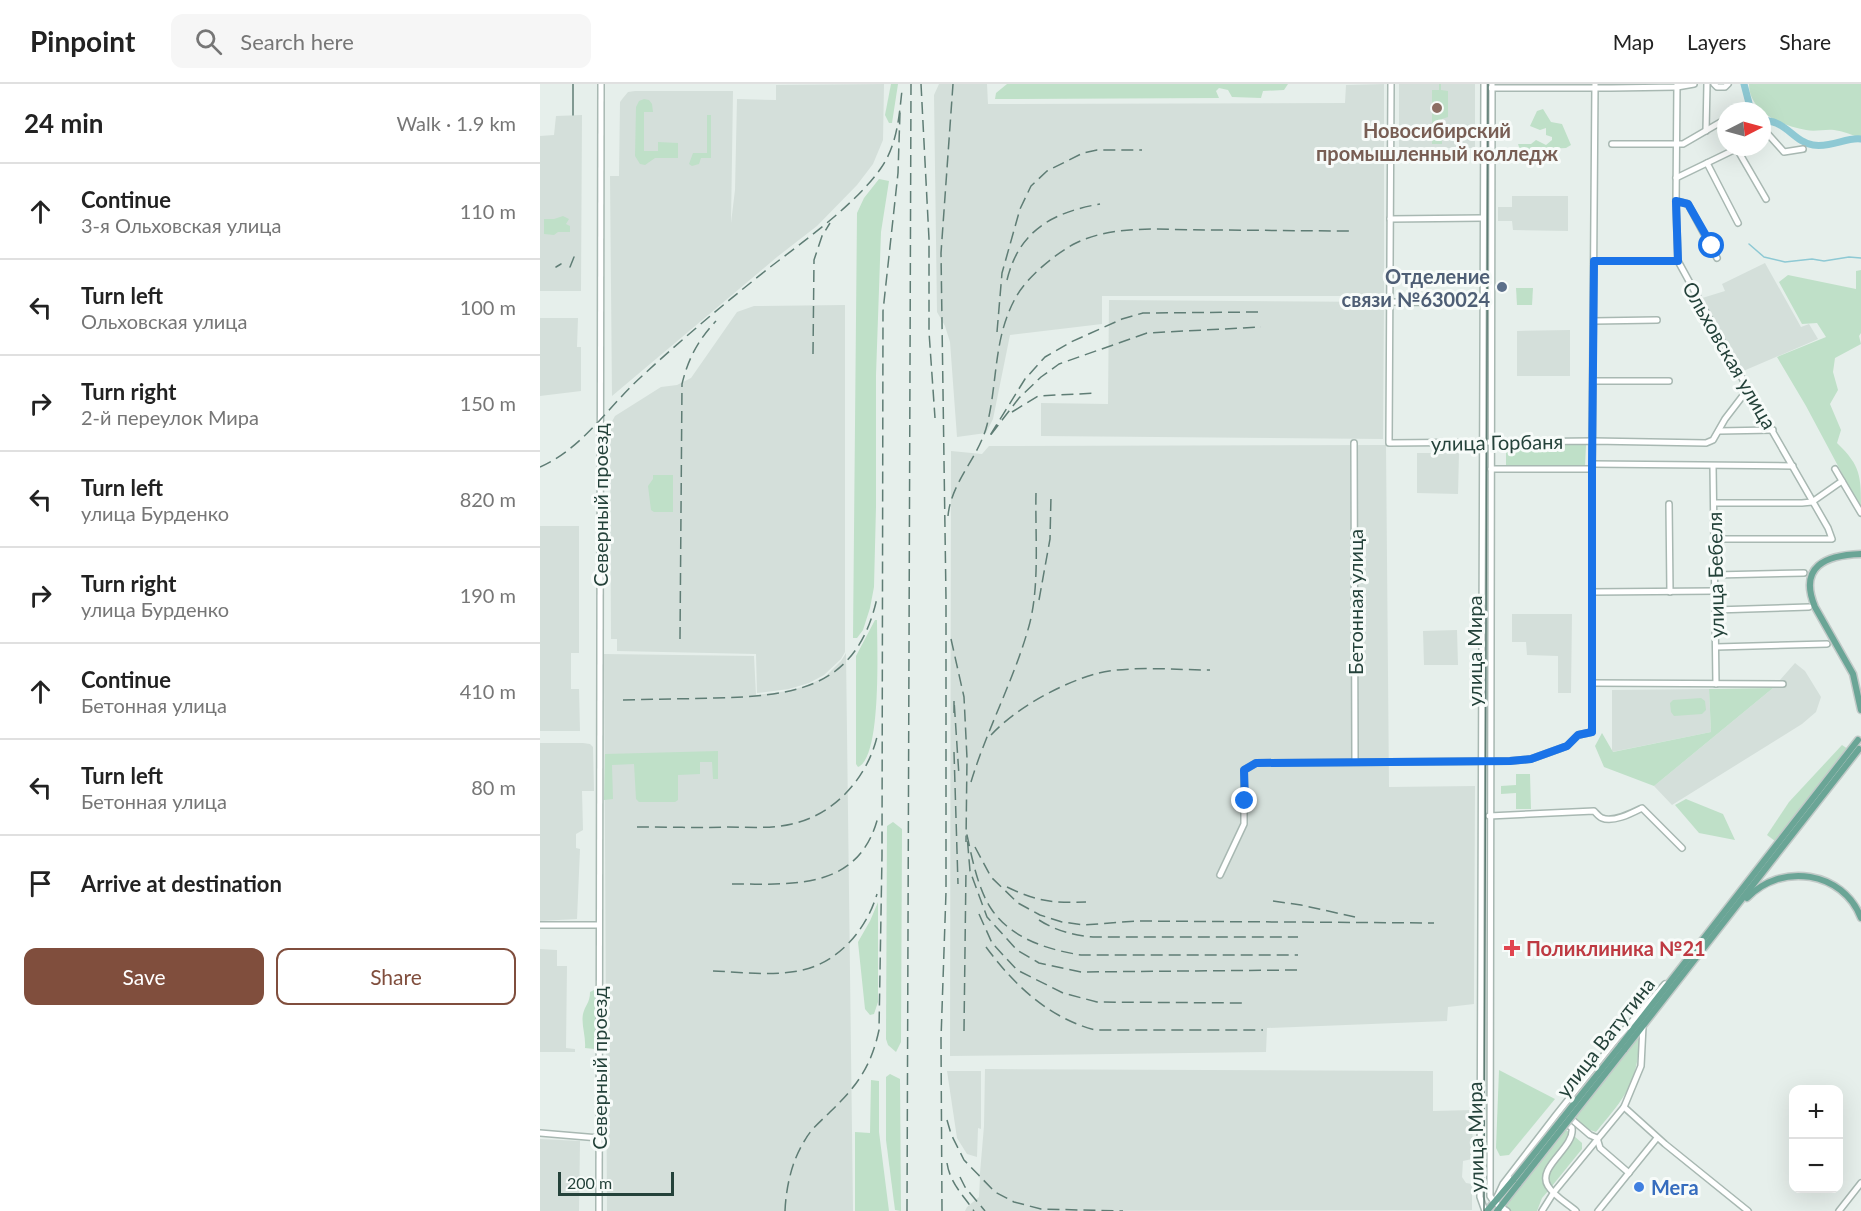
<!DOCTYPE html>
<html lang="en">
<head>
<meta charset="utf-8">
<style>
  :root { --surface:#fff; --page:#f6f6f6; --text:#222; --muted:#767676; --line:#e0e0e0; --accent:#804e3d }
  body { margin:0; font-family:Lato,sans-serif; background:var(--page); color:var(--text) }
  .controls { position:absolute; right:18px; bottom:18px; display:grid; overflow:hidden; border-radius:12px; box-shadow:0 6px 24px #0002 }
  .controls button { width:54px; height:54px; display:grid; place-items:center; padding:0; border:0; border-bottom:2px solid var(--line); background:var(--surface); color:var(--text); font:30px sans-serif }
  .compass { position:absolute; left:1177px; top:18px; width:54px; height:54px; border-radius:50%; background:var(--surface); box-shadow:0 6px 24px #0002; rotate:84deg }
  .scale { position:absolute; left:18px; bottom:15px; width:116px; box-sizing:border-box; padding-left:6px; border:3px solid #24423a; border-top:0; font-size:16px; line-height:21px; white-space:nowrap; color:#24423a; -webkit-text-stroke:4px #f7fbf9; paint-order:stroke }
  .stop { position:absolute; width:18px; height:18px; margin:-14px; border:4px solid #1a73e8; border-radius:50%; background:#fff }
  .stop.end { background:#1a73e8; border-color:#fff; box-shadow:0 2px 6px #0008 }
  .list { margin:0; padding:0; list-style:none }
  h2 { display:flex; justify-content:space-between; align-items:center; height:78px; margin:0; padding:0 24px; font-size:26px }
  h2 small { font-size:20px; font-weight:400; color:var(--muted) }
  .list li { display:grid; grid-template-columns:39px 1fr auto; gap:18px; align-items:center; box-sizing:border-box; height:96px; padding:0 24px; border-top:2px solid var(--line) }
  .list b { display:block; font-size:22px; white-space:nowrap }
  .list p { margin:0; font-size:20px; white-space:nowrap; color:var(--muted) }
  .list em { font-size:20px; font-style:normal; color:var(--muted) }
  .actions { display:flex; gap:12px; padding:18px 24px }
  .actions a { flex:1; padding:14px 0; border:2px solid var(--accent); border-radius:12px; text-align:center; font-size:21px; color:var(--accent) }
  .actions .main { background:var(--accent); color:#fff }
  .icon { flex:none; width:33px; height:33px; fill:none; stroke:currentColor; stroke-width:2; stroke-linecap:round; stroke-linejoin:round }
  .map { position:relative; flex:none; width:1321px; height:1127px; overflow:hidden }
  header { display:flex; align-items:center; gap:36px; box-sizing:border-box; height:84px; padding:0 30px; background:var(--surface); border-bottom:2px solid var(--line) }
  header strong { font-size:28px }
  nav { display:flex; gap:33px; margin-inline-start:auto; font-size:21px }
  .search { width:420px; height:54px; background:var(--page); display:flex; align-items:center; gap:15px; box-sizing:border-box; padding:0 21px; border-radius:12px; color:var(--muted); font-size:22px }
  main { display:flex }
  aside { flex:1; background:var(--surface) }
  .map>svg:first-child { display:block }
  .built { fill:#d4dfda }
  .green { fill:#bfe0c8 }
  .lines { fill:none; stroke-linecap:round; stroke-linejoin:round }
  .stream { stroke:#8ec9d4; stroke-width:1.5 }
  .river { stroke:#8ec9d4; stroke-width:7 }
  .minor-casing { stroke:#a8b8b2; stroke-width:8 }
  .major-casing { stroke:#c2cac8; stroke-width:9 }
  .minor { stroke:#fff; stroke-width:5 }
  .major { stroke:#6aa596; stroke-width:6 }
  .tram { stroke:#5f7d75; stroke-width:1.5 }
  .rail { stroke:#5f7d75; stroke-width:1.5; stroke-dasharray:12 6; stroke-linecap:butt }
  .major-bridge-casing { stroke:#c2cac8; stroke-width:9; stroke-linecap:butt }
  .major-bridge { stroke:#6aa596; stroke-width:6 }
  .route { stroke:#1a73e8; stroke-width:8 }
  .education-dot { fill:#8d6e63; stroke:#f7fbf9; stroke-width:2 }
  .service-dot { fill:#5c6f8a; stroke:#f7fbf9; stroke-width:2 }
  .health-dot { fill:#e0444e; stroke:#f7fbf9; stroke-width:2 }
  .shop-dot { fill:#3f7fe0; stroke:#f7fbf9; stroke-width:2 }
  .labels { text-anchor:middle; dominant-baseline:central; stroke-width:6; stroke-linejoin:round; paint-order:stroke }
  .education-label { font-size:20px; font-weight:bold; fill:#785e54; stroke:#f7fbf9 }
  .service-label { font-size:20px; font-weight:bold; fill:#4e5e75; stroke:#f7fbf9; text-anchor:end }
  .street-label { font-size:20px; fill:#24423a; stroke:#f7fbf9 }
  .health-label { font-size:20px; font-weight:bold; fill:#be3a42; stroke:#f7fbf9; text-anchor:start }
  .shop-label { font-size:20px; font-weight:bold; fill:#366cbe; stroke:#f7fbf9; text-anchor:start }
</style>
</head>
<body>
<header>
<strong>Pinpoint</strong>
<div class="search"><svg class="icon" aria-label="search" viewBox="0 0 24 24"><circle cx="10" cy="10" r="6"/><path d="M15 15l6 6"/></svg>Search here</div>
<nav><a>Map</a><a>Layers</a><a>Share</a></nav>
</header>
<main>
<aside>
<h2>24 min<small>Walk · 1.9 km</small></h2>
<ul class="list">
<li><svg class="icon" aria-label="ahead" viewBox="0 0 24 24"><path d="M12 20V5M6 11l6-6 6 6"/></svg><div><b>Continue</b><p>3-я Ольховская улица</p></div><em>110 m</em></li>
<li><svg class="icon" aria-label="left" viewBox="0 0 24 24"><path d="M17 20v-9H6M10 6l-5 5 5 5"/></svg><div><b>Turn left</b><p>Ольховская улица</p></div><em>100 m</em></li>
<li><svg class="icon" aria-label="right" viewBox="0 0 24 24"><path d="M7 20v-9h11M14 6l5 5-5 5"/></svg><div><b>Turn right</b><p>2-й переулок Мира</p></div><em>150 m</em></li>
<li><svg class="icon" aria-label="left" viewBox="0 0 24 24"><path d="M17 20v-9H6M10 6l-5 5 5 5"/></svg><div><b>Turn left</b><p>улица Бурденко</p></div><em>820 m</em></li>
<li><svg class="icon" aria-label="right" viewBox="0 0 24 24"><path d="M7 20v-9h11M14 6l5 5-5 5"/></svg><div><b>Turn right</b><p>улица Бурденко</p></div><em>190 m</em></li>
<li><svg class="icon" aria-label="ahead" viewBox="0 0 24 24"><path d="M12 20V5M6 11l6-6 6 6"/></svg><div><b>Continue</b><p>Бетонная улица</p></div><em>410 m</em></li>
<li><svg class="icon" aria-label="left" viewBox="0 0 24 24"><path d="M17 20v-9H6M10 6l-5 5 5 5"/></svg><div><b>Turn left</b><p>Бетонная улица</p></div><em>80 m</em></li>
<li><svg class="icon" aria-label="arrive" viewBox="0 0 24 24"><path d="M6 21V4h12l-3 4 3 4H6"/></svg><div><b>Arrive at destination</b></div></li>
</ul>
<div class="actions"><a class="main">Save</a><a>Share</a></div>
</aside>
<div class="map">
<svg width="1321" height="1127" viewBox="0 0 1321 1127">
  <rect width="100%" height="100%" fill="#e6efeb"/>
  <g class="built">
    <path d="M 344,0 L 343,56 L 333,80 L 317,101 L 277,142 L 237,173 L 72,312 L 70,92 L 79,92 L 80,18 L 83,14 L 88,8 L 95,7 L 193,7 L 191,139 L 195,106 L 197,15 L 236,16 L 236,1 Z"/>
    <path d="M 399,0 L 447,0 L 448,20 L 805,19 L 806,1 L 844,0 L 844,212 L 562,212 L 562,240 L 470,251 L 453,335 L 446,349 L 417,353 L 410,258 L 405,242 L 397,228 L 394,11 Z"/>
    <rect x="859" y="0" width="76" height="64"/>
    <path d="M 42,31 L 41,207 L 0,207 L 0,52 L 14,51 L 16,32 Z"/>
    <path d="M 972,112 L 1028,112 L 1028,147 L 973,146 L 972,137 L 958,137 L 958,123 L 972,123 Z"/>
    <path d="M 1225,179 L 1261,243 L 1269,240 L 1278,255 L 1201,288 L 1165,221 L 1159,215 L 1185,207 L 1182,200 Z"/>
    <path d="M 569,216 L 844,218 L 843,355 L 501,352 L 501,319 L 568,320 Z"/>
    <path d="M 305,221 L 305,568 L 301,575 L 284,591 L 269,599 L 249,605 L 217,609 L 216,570 L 77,567 L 77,555 L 71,555 L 70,341 L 75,332 L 121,303 L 137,301 L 151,294 L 197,228 L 214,222 Z"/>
    <path d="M 0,234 L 38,234 L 37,263 L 41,263 L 41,307 L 0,312 Z"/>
    <path d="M 1030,246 L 1030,292 L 977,292 L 977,247 Z"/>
    <path d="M 846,361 L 849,703 L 935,702 L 934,920 L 908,923 L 907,937 L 727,944 L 726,968 L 410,972 L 411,367 L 442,370 L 449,362 Z"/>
    <path d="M 877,369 L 919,369 L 918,410 L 877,409 Z"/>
    <path d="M 0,442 L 39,442 L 39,569 L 31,569 L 31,605 L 39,605 L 40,647 L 0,647 Z"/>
    <path d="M 972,530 L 1032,530 L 1031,609 L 1018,609 L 1018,572 L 987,571 L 986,558 L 972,558 Z"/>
    <path d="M 917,546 L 918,581 L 884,581 L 883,547 Z"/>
    <path d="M 306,569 L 313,1127 L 67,1127 L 64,570 L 214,572 L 216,611 L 249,607 L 268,601 L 285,593 L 301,577 Z"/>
    <path d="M 1255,579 L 1265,587 L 1281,613 L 1276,628 L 1262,640 L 1132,721 L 1114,702 L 1233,604 Z"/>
    <path d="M 1169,605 L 1171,648 L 1072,668 L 1072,606 Z"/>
    <path d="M 0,659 L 43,659 L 50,660 L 53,663 L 54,707 L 42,707 L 43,746 L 36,750 L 36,764 L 40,765 L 37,835 L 0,837 Z"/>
    <path d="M 0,865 L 17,866 L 17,882 L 27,882 L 26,964 L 35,965 L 35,968 L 0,968 Z"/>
    <path d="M 445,985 L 893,987 L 893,1027 L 933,1026 L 932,1075 L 923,1077 L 922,1093 L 926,1099 L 932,1100 L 932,1126 L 425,1127 L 427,1123 L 439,1113 L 440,1094 L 438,1092 L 440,1089 L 444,1042 Z"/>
    <path d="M 407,987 L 441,987 L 441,1045 L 438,1044 L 437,1073 L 427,1070 L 417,1054 Z"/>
    <path d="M 0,1055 L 40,1057 L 39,1127 L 0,1127 Z"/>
  </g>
  <g class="green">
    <path d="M 351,0 L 358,0 L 352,39 L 349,39 L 345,31 Z"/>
    <path d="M 467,0 L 748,0 L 744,6 L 723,7 L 721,14 L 692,13 L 688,6 L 679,4 L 676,7 L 679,14 L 455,15 L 456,9 Z"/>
    <path d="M 899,0 L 901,0 L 901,6 L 908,7 L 908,33 L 902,35 L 902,60 L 892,60 L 892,6 L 899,6 Z"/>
    <path d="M 1209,0 L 1321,0 L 1321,54 C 1312,51 1303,47 1294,46 C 1285,45 1275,48 1266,46 C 1242,42 1209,28 1209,0 Z"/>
    <path d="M 104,15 L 109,16 L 112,20 L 113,28 L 104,28 L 104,67 L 118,67 L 118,58 L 138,59 L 138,74 L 115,74 L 105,81 L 100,80 L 95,72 L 96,23 L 99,17 Z"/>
    <path d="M 1003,25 L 1011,38 L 1022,40 L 1031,61 L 1026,64 L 1006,65 L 1003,69 L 981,69 L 978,60 L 991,60 L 996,56 L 1006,61 L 1012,56 L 1012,53 L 1006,51 L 1006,44 L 1000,46 L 990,42 L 997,27 Z"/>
    <path d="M 167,31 L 171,31 L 171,74 L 161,74 L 159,80 L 152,82 L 149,80 L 153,69 L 167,69 Z"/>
    <path d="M 339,95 L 349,97 L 341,148 L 336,291 L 336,423 L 334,503 L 330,524 L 323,546 L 317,554 L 313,554 L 317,129 L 324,114 Z"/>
    <path d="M 23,132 L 29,135 L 26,140 L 30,142 L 30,148 L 18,148 L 14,151 L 4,150 L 4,135 L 14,135 Z"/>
    <path d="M 1321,186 L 1321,249 L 1319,252 L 1321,260 L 1295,274 L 1293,288 L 1298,306 L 1290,320 L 1301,346 L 1297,359 C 1321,382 1321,392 1321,425 L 1266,322 L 1237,273 L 1286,253 L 1277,239 L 1262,240 L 1239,198 L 1248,191 L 1316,205 L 1316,187 Z"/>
    <path d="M 976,204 L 993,204 L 992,221 L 977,221 Z"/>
    <path d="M 966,361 L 1046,361 L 1045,383 L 966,383 Z"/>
    <path d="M 113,391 L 133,391 L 133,428 L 114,428 L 111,426 L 108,402 L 113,395 Z"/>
    <path d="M 335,536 L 337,536 C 337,561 342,674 318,683 L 316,680 L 316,572 Z"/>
    <path d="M 1233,604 L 1114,702 L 1064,683 L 1055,662 L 1062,649 L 1073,668 L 1171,648 L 1169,605 Z"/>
    <path d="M 1161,614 L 1165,617 L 1166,626 L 1162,630 L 1134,632 L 1131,628 L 1130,619 L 1133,616 Z"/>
    <path d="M 1302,661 L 1308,665 L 1235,757 L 1227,751 L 1249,718 Z"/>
    <path d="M 178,667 L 178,695 L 173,695 L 172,678 L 160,678 L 160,690 L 138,691 L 138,716 L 135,718 L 99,718 L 96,715 L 94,680 L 72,681 L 73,715 L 64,716 L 65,670 Z"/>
    <path d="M 976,690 L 990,690 L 991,725 L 976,725 L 976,709 L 961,710 L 961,702 L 976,701 Z"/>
    <path d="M 1146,715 L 1183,730 L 1195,756 L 1159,749 L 1135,721 Z"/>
    <path d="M 353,738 L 362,745 L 361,958 L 356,968 L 348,961 L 346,955 L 347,742 Z"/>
    <path d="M 338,818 L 338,918 L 334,930 L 330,931 L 325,925 L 318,858 L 330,837 Z"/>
    <path d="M 54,906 L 56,910 L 56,962 L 54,965 L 45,964 C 46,952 41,941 43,930 C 45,921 50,919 50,908 Z"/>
    <path d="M 1099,952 C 1099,999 1084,1014 1056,1048 L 1050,1046 L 1034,1035 Z"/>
    <path d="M 959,986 L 1015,1015 L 969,1071 L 960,1072 L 956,1064 Z"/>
    <path d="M 350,990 L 360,995 L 361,1127 L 355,1126 L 346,1056 L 346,993 Z"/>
    <path d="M 331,996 L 339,997 L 339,1048 L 349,1127 L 315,1127 L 315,1048 L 330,1049 Z"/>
    <path d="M 1025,1045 L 1031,1050 L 1005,1086 L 1004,1095 L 1009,1106 L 1002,1114 L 997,1127 L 971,1127 L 964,1122 Z"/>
    <path d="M 1034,1052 L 1042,1059 L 1042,1065 L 1012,1102 L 1008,1095 L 1010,1087 Z"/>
  </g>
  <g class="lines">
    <path class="stream" d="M 1209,160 L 1224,173 L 1245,178 L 1272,175 L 1284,177 L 1309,173 L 1321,174"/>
    <g class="river">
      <path d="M 1204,0 L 1211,27"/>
      <path d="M 1222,35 C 1226,37 1232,37 1236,39 C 1249,44 1258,59 1273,61 C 1292,64 1306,53 1321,55"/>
    </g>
    <g class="minor-casing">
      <g id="minor">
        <path d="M 851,0 L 849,359 L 1053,357 L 1166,359 L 1173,356 L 1185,335 L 1208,305"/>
        <path d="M 944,0 L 940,1113 L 945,1127"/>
        <path d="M 952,0 L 950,1112 L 954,1118 L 967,1127"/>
        <path d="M 1137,0 L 1136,120 L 1138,177 L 1208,305 L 1288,444 L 1292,455 L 1174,455"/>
        <path d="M 1174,0 L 1177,3 L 1185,3 L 1188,0"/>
        <path d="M 951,4 L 1071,4 L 1137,3 L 1154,0"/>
        <path d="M 1166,47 L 1167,0"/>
        <path d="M 1222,51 L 1227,49 L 1244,68 L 1263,65"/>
        <path d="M 1072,60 L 1143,60 L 1186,35"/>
        <path d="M 1197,65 L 1226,115"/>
        <path d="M 1167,79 L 1198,139"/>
        <path d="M 1136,94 L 1200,63"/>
        <path d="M 1136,117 L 1148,120 L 1177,174"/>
        <path d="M 850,135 L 943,134"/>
        <path d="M 1054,177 L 1138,177"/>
        <path d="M 850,218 L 943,219"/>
        <path d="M 1054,237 L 1117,236"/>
        <path d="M 1054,297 L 1129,297"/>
        <path d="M 1179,347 L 1233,346"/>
        <path d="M 814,359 L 815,677"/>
        <path d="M 1053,380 L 1253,382"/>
        <path d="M 1173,382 L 1176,600"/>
        <path d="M 951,385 L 1052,385"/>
        <path d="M 1295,385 L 1321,429"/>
        <path d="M 1174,419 L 1262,419 L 1272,418 L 1302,397"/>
        <path d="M 1129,420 L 1130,508"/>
        <path d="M 1175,491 L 1264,489"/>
        <path d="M 1053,508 L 1175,507"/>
        <path d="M 1175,526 L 1269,523"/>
        <path d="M 1176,563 L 1287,560"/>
        <path d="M 1052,599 L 1243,600"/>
        <path d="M 949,732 L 1054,727 C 1057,730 1059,733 1062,734 C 1073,739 1092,729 1102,724 L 1142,764"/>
        <path d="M 680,791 L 704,740 L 704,686 L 716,679 L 970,677 L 991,675 L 1027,662 L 1038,651 L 1052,648 L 1052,385 L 1055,0"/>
        <path d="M 0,841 L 59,841"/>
        <path d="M 1084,1023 L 1125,1060 L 1208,1127"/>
        <path d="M 1029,1033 L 1050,1051 L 1057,1054 L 1060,1064 L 1089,1089"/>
        <path d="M 1023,1037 L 1032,1044 C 1035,1064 996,1083 1008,1102 C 1014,1112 1028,1120 1036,1127"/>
        <path d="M 0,1049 L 59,1054"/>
        <path d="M 957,1113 L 963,1100 L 1016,1031 L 1079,952 L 1125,900"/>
        <path d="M 59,1127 L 61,0"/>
        <path d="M 1002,1127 L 1014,1108 L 1084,1023 L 1101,982 L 1103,942"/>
        <path d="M 1058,1127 L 1117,1054"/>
        <path d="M 1299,1127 L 1321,1099"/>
      </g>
    </g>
    <g class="major-casing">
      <g id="major">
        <path d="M 1321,470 C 1286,471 1258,482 1275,523 L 1313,590 L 1321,626"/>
        <path d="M 1207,814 C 1241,778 1303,787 1321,834"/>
        <path d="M 1080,962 L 1318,656"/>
        <path d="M 1084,966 L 1319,665"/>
        <path d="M 947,1127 L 974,1095"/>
        <path d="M 957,1127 L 979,1099"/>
      </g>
    </g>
    <use href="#minor" class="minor"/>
    <use href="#major" class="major"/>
    <g class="tram">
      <path d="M 33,0 L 33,31"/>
      <path d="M 16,183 L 21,180"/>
      <path d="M 30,183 L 34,173"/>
      <path d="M 944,1127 L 948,0"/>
    </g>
    <g class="rail">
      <path d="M 381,0 L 389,155 L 389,248 L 395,334"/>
      <path d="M 467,196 C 479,146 514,128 560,120"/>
      <path d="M 718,228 L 603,229 L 582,235 L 531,258 L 505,273 L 485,295 L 449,353 L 479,314 L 501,293 L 519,280 L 607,249 L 721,243"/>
      <path d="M 457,248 L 462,189 L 480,125 L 491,102 L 507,87 L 543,69 L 557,66 L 602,66"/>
      <path d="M 273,270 L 274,176 L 282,152 L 290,139"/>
      <path d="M 472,328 L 498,312 L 557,309"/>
      <path d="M 0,383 C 43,364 67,324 101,293 C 142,255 185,219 229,184 C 264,157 316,120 341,84 C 357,61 359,34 362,6"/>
      <path d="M 408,432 C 411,398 439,373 447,341 C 458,297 453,254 476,213 C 487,193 516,169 536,159 C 575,140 624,146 666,146 C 715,146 763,147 812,147"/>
      <path d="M 499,516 L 510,455 L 511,412"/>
      <path d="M 140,555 L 142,300 C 148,275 158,256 176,237"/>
      <path d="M 411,555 L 424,613 L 427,674 L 426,758"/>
      <path d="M 83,616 C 114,615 145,615 175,614 C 254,612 317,605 337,514"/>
      <path d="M 414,629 L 414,616 L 419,692"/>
      <path d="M 451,651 C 476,624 520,600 555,590 C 589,581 635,586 670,586"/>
      <path d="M 414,668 L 418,800"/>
      <path d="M 431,698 C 447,645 474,596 489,542 C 500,502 495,451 496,409"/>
      <path d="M 97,743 C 127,743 158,744 188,743 C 209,743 231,745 252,740 C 294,731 327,694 337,653"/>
      <path d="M 435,763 L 451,793 L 478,819 L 500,831 L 522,838 L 544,841 L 596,837 L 894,839"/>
      <path d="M 192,800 C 252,800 319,807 338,733"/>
      <path d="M 467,803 C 498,818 513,819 546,818"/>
      <path d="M 733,817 L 761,821 L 815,833"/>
      <path d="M 439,830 L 452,859 L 477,886 L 523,909 L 557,918 L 707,919"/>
      <path d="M 499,836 C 516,847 533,851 553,853 L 758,853"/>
      <path d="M 446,863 C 474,901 509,934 555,946 L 723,946"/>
      <path d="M 757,886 L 541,888 L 499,879 L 477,866 L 447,833 L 430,787 L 427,751 C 432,774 438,806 452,826 C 472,855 509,866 541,871 L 758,871"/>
      <path d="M 173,887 C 201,888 230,892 258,887 C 297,880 326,847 337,810"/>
      <path d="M 424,947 L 426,785"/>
      <path d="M 407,1036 L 411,1050 L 424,1076 L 455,1108 L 474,1118 L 501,1125 L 583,1127"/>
      <path d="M 407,1079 C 410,1099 423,1111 434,1127"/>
      <path d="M 420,1093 L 425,1103 L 445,1127"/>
      <path d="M 245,1127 C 246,1103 252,1076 265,1056 C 271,1045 281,1037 290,1028 C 317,1002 331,983 339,946 L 342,772 L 343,227 L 358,89 L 360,28"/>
      <path d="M 367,1127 L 371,0"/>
      <path d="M 402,1127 L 401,955 L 406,808 L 406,515 L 401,169 L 413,0"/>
    </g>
    <g class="major-bridge-casing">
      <g id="major-bridge">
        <path d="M 974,1095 L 1080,962"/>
        <path d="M 979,1099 L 1084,966"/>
      </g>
    </g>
    <use href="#major-bridge" class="major-bridge"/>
  </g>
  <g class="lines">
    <path class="route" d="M 705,717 L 704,686 L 716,679 L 970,677 L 991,675 L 1027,662 L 1038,651 L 1052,648 L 1052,385 L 1054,177 L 1138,177 L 1136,117 L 1148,120 L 1172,162"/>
  </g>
  <circle class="education-dot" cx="897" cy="24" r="6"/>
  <circle class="service-dot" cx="962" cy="203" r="6"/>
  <path class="health-dot" d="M969 855h6v6h6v6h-6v6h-6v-6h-6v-6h6z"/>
  <circle class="shop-dot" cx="1099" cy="1103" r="6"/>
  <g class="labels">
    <g class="education-label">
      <text x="897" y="46">Новосибирский<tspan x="897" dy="23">промышленный колледж</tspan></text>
    </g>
    <g class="service-label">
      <text x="950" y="192">Отделение<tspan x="950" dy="23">связи №630024</tspan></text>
    </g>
    <g class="street-label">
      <text transform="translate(1190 271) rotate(60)">Ольховская улица</text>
      <text transform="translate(957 358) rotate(-1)">улица Горбаня</text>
      <text transform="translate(60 421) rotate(-90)">Северный проезд</text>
      <text transform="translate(1175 491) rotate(-91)">улица Бебеля</text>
      <text transform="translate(815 518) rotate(-90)">Бетонная улица</text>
      <text transform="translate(934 567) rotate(-90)">улица Мира</text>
      <text transform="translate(1065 953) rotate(-52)">улица Ватутина</text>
      <text transform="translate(59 984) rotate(-90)">Северный проезд</text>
      <text transform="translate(935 1053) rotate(-91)">улица Мира</text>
    </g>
    <g class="health-label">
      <text x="986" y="864">Поликлиника №21</text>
    </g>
    <g class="shop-label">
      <text x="1111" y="1103">Мега</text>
    </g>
  </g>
</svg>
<div class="controls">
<button>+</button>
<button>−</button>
</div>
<svg class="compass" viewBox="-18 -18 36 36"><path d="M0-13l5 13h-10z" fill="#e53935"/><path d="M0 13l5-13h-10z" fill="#767676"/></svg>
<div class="scale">200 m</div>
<div class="stop" style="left:1172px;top:162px"></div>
<div class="stop end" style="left:705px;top:717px"></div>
</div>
</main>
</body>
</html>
